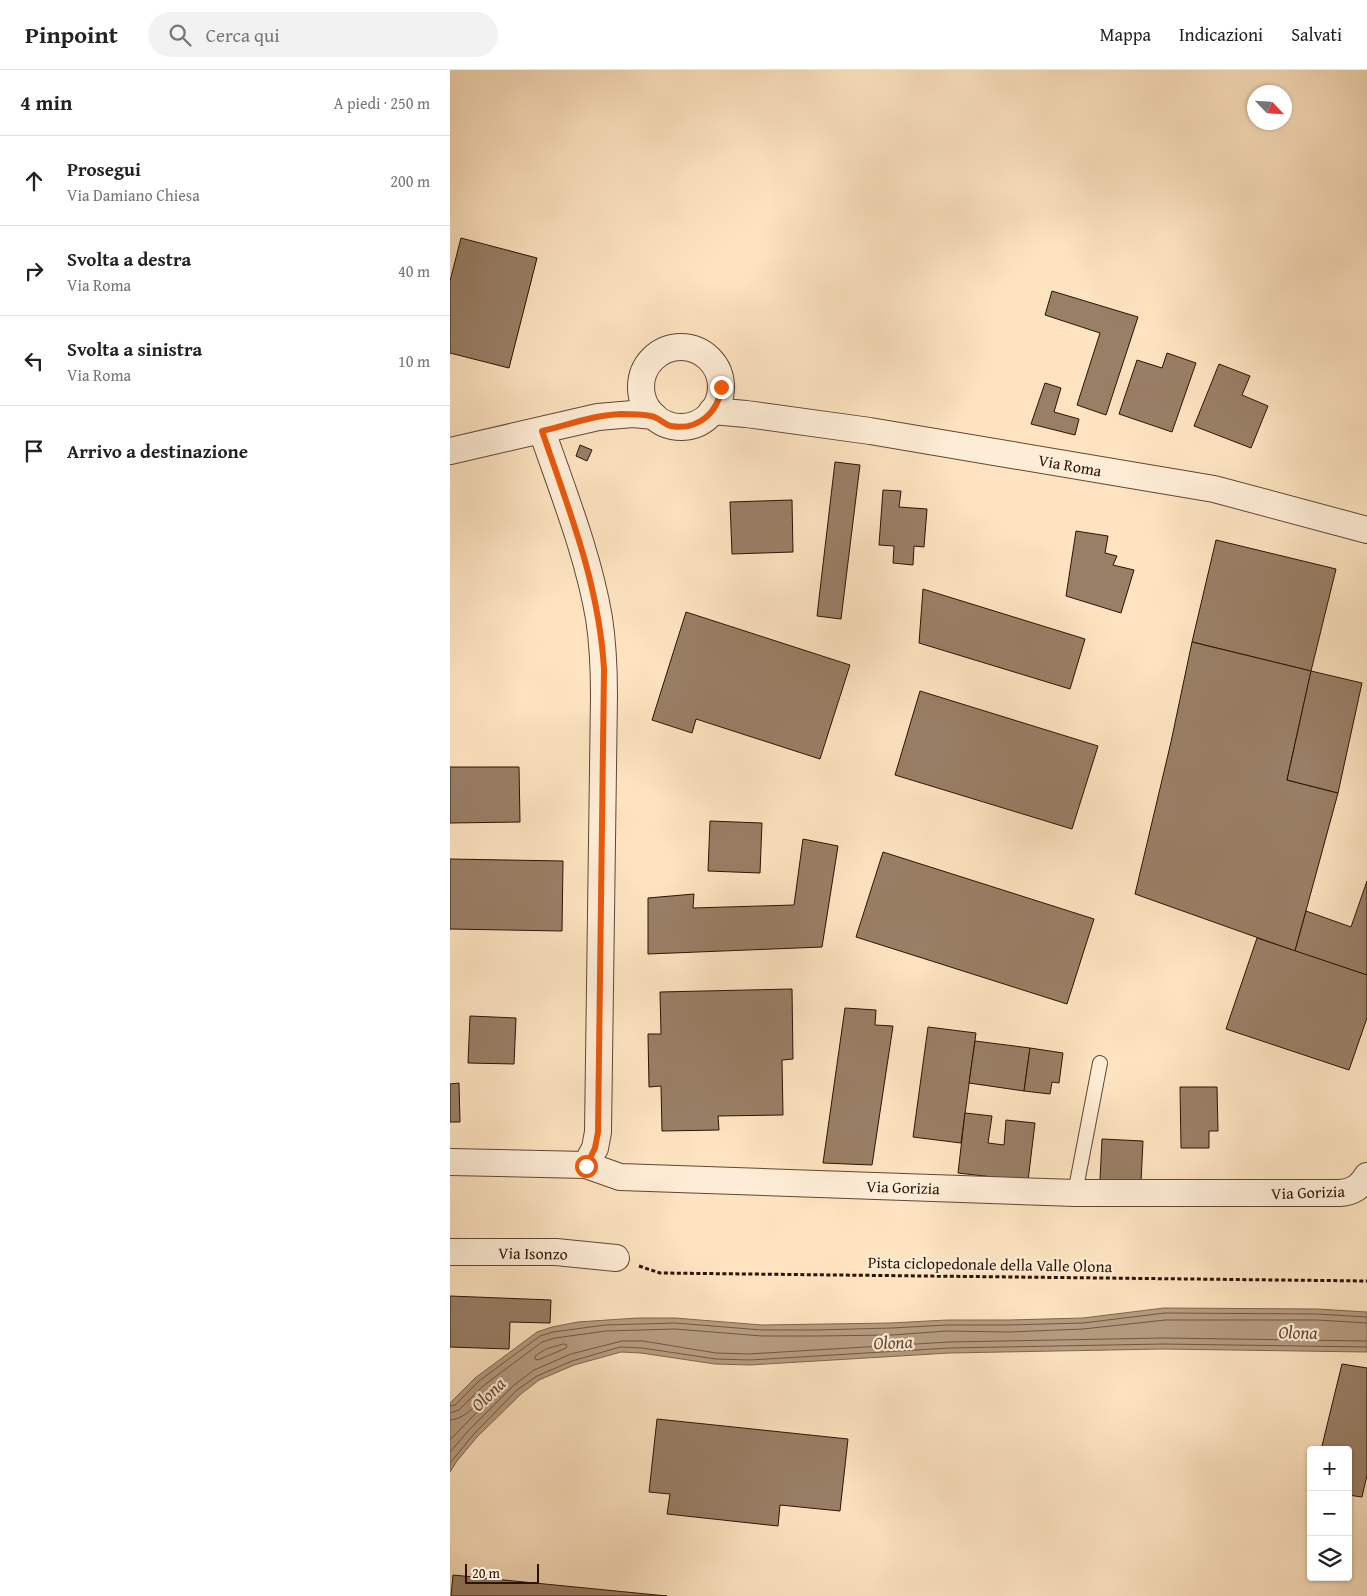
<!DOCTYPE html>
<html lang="it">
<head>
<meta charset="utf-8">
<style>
  :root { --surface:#fff; --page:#f2f2f2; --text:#222; --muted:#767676; --line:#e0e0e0 }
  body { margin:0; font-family:"Gentium Book Plus",serif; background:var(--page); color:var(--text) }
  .controls { position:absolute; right:15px; bottom:15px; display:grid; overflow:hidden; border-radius:5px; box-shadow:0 1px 4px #0004 }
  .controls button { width:45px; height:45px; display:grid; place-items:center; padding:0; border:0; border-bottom:1px solid var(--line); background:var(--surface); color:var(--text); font:25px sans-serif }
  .compass { position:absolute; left:797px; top:15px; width:45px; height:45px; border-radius:50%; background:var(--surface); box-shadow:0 1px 4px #0004; rotate:115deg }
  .scale { position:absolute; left:15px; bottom:12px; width:74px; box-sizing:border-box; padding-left:5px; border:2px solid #2c1204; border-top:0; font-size:14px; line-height:18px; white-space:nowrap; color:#2c1204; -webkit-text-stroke:4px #feedd6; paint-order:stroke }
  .stop { position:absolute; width:15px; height:15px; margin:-11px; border:4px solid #ea580c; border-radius:50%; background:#fff }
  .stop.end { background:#ea580c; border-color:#fff; box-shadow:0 1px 5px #0008 }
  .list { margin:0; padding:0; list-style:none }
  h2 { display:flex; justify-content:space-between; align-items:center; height:65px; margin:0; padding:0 20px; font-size:21px }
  h2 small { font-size:16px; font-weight:400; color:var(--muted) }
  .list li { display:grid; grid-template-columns:32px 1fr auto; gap:15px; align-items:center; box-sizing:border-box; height:90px; padding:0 20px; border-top:1px solid var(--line) }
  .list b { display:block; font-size:19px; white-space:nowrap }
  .list p { margin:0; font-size:16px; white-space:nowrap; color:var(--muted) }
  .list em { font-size:16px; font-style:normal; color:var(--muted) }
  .icon { flex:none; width:28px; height:28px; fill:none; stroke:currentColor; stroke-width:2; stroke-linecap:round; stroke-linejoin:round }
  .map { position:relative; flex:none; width:917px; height:1526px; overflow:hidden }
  header { display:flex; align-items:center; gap:30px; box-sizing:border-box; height:70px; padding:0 25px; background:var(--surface); border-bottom:1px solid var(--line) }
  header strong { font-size:24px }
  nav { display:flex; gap:28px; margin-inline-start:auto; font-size:18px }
  .search { width:350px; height:45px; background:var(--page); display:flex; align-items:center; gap:12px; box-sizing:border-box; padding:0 18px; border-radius:28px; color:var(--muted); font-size:19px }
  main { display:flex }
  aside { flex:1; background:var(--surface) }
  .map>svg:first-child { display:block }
  .water { fill:#b69c80; stroke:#7f654e }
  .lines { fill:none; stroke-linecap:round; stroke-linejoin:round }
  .shore { stroke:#715742; stroke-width:1 }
  .building { fill:#997f66; stroke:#2c1204 }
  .service-casing { stroke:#604633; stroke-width:16 }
  .minor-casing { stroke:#604633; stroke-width:28 }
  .path { stroke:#2c1204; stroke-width:3; stroke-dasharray:4 2.5; stroke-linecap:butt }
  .service { stroke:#feedd6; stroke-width:14 }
  .minor { stroke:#feedd6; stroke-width:26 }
  .route { stroke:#ea580c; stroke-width:6 }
  .labels { text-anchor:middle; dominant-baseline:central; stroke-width:4.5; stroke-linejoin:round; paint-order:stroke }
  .street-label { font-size:16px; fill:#2c1204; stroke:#feedd6 }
  .water-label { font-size:18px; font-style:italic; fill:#634936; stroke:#feedd6 }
</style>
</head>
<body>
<header>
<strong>Pinpoint</strong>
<div class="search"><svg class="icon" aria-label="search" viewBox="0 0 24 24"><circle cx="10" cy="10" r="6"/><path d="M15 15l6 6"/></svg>Cerca qui</div>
<nav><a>Mappa</a><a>Indicazioni</a><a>Salvati</a></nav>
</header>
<main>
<aside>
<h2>4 min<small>A piedi · 250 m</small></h2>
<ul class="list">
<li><svg class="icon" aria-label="ahead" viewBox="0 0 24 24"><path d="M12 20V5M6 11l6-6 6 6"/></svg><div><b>Prosegui</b><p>Via Damiano Chiesa</p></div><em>200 m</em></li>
<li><svg class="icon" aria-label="right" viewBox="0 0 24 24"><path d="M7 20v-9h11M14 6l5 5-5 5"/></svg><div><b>Svolta a destra</b><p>Via Roma</p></div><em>40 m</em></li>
<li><svg class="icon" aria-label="left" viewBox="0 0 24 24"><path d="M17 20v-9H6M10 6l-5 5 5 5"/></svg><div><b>Svolta a sinistra</b><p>Via Roma</p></div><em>10 m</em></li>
<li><svg class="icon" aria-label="arrive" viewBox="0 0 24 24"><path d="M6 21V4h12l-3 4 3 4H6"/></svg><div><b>Arrivo a destinazione</b></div></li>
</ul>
</aside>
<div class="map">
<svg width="917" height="1526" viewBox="0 0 917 1526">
  <rect width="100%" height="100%" fill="#fde3c0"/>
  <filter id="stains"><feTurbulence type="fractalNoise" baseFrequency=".004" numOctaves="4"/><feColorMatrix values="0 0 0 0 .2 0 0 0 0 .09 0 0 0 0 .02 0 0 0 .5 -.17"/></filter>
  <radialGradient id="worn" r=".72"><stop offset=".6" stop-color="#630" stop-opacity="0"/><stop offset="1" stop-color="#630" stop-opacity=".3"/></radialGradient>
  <path class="water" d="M 714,1238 L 867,1239 L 917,1242 L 917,1282 L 713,1279 L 499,1283 L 300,1295 L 265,1294 L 191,1283 L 171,1282 L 124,1295 L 89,1310 L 71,1324 L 27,1367 L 7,1391 L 0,1402 L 0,1333 L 25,1308 L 87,1262 L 102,1257 L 128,1252 L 187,1248 L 225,1248 L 312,1255 L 441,1253 L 497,1250 L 559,1250 L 633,1248 Z"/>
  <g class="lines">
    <g class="shore">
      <path d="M 114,1274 L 117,1275 L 116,1278 L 88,1290 L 85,1289 L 85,1286 L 96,1279 Z"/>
      <path d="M 0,1336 L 5,1335 L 29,1311 L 90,1266 L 103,1262 L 155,1255 L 225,1253 L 312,1260 L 366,1260 L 442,1258 L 497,1255 L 559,1255 L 633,1253 L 715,1243 L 867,1244 L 917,1247"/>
      <path d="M 0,1343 L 9,1340 L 33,1316 L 92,1272 L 105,1268 L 156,1261 L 225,1259 L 312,1266 L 366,1266 L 442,1265 L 497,1261 L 559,1262 L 633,1259 L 715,1250 L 867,1250 L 917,1253"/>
      <path d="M 0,1350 C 19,1349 32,1326 46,1316 L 49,1316 L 49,1319 L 0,1370"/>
      <path d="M 0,1382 L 19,1360 L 63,1316 L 84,1300 L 121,1284 L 172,1271 L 193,1271 L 266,1283 L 299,1284 L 499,1272 L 713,1268 L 917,1271"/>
      <path d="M 0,1393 L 24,1364 L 67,1320 L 87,1306 L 122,1291 L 170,1277 L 192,1278 L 266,1289 L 300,1290 L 499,1278 L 713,1274 L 917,1277"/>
    </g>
  </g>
  <g class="building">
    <path d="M 11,168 L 87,188 L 59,298 L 0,283 L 0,211 Z"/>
    <path d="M 602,221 L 688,247 L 656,345 L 627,335 L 650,263 L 595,245 Z"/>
    <path d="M 717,283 L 746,293 L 722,362 L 669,344 L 687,290 L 712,298 Z"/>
    <path d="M 769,294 L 800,306 L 792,325 L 818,336 L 801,378 L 744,356 Z"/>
    <path d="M 595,313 L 611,318 L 604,342 L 629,349 L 625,365 L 581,354 Z"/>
    <path d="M 130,375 L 142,380 L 137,391 L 126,386 Z"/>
    <path d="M 385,392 L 410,395 L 391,549 L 367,546 Z"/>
    <path d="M 433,420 L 451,421 L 449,437 L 477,439 L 474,477 L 464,476 L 463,495 L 443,493 L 444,476 L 429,475 Z"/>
    <path d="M 342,430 L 343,482 L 282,484 L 280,432 Z"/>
    <path d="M 626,461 L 658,466 L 655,483 L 667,486 L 663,495 L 684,500 L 671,543 L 616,526 Z"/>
    <path d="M 766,470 L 886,499 L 861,601 L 742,572 Z"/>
    <path d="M 473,519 L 635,569 L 620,619 L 469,573 Z"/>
    <path d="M 236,542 L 400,595 L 370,689 L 246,649 L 242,663 L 202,650 Z"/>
    <path d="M 742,572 L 861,601 L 837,710 L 888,723 L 845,881 L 685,824 L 721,672 Z"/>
    <path d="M 861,601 L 912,613 L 888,723 L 837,710 Z"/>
    <path d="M 470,621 L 648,676 L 622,759 L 445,705 Z"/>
    <path d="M 0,697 L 69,697 L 70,752 L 0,753 Z"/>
    <path d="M 260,751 L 312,753 L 310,803 L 258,801 Z"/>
    <path d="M 353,769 L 388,776 L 372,877 L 198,884 L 198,828 L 244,824 L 243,838 L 344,835 Z"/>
    <path d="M 433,782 L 644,849 L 617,934 L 406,867 Z"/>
    <path d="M 0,789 L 113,791 L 112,861 L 0,859 Z"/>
    <path d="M 917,811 L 917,905 L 845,881 L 856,841 L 901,857 Z"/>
    <path d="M 807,868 L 917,905 L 917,948 L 899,1000 L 776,959 Z"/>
    <path d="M 342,919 L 343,989 L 332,990 L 333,1045 L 268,1046 L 269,1060 L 212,1061 L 211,1016 L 199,1017 L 198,964 L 211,964 L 210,922 Z"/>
    <path d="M 395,938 L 426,940 L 425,955 L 443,956 L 422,1095 L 373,1093 Z"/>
    <path d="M 20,946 L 66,948 L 64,994 L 18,993 Z"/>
    <path d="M 478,957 L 526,963 L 511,1073 L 463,1067 Z"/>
    <path d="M 525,971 L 580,978 L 574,1021 L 519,1013 Z"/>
    <path d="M 580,978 L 613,983 L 609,1013 L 602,1012 L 600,1024 L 574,1021 Z"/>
    <path d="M 9,1013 L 10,1052 L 0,1052 L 0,1014 Z"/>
    <path d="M 730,1017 L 767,1017 L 768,1061 L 759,1061 L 759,1078 L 731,1078 Z"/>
    <path d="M 515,1043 L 542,1046 L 538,1073 L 554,1075 L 556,1050 L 585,1053 L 578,1111 L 508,1103 Z"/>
    <path d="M 652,1069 L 693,1071 L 691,1112 L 650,1110 Z"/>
    <path d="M 0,1226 L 101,1230 L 100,1253 L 60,1252 L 59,1279 L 0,1277 Z"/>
    <path d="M 892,1294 L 917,1298 L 917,1405 L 912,1427 L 898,1425 L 898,1380 L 871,1380 Z"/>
    <path d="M 207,1349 L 398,1369 L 390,1441 L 330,1435 L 328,1456 L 217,1444 L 220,1424 L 199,1422 Z"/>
    <path d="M 3,1505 L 217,1526 L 1,1526 Z"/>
  </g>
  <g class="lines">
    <g class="service-casing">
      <path id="service" d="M 625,1123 L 650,993"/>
    </g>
    <g class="minor-casing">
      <g id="minor">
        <circle cx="231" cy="317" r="40"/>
        <path d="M 262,341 L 296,344 L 420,361 L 764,419 L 917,460"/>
        <path d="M 92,361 C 113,422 138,484 149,548 C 153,574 154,599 154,625 L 148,1062 L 145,1078 L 136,1095"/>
        <path d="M 0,381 L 148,347 L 183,344 L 204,346"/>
        <path d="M 0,1092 L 136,1095 L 170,1107 L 625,1123 L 890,1123 C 903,1122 910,1117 917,1106"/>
        <path d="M 0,1182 L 106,1182 L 166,1188"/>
      </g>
    </g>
    <path class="path" d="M 189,1196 L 210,1203 L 917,1211"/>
    <use href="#service" class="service"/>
    <use href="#minor" class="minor"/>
  </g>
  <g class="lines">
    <path class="route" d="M 136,1096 L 145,1078 L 148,1062 L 154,599 C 149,514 119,440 92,361 C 118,355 144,345 171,344 C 181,344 191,344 201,346 C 208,347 214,354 221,356 C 248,361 269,342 271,317"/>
  </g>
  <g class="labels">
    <g class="street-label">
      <text transform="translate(620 395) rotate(10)">Via Roma</text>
      <text transform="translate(453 1117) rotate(2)">Via Gorizia</text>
      <text transform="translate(858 1122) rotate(-2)">Via Gorizia</text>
      <text transform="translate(83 1183) rotate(1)">Via Isonzo</text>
      <text transform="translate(540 1194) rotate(1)">Pista ciclopedonale della Valle Olona</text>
    </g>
    <g class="water-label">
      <text transform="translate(848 1262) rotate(1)">Olona</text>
      <text transform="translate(443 1272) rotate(-2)">Olona</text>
      <text transform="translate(38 1324) rotate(-44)">Olona</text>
    </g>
  </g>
  <rect width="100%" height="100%" filter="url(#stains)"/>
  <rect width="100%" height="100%" fill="url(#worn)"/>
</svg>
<div class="controls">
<button>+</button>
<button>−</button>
<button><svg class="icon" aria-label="layers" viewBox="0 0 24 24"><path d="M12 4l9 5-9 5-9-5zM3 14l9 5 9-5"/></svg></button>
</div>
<svg class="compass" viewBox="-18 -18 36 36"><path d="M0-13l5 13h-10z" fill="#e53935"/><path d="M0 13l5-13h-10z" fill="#767676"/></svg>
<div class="scale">20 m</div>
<div class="stop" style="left:136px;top:1096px"></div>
<div class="stop end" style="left:271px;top:317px"></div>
</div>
</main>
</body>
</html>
